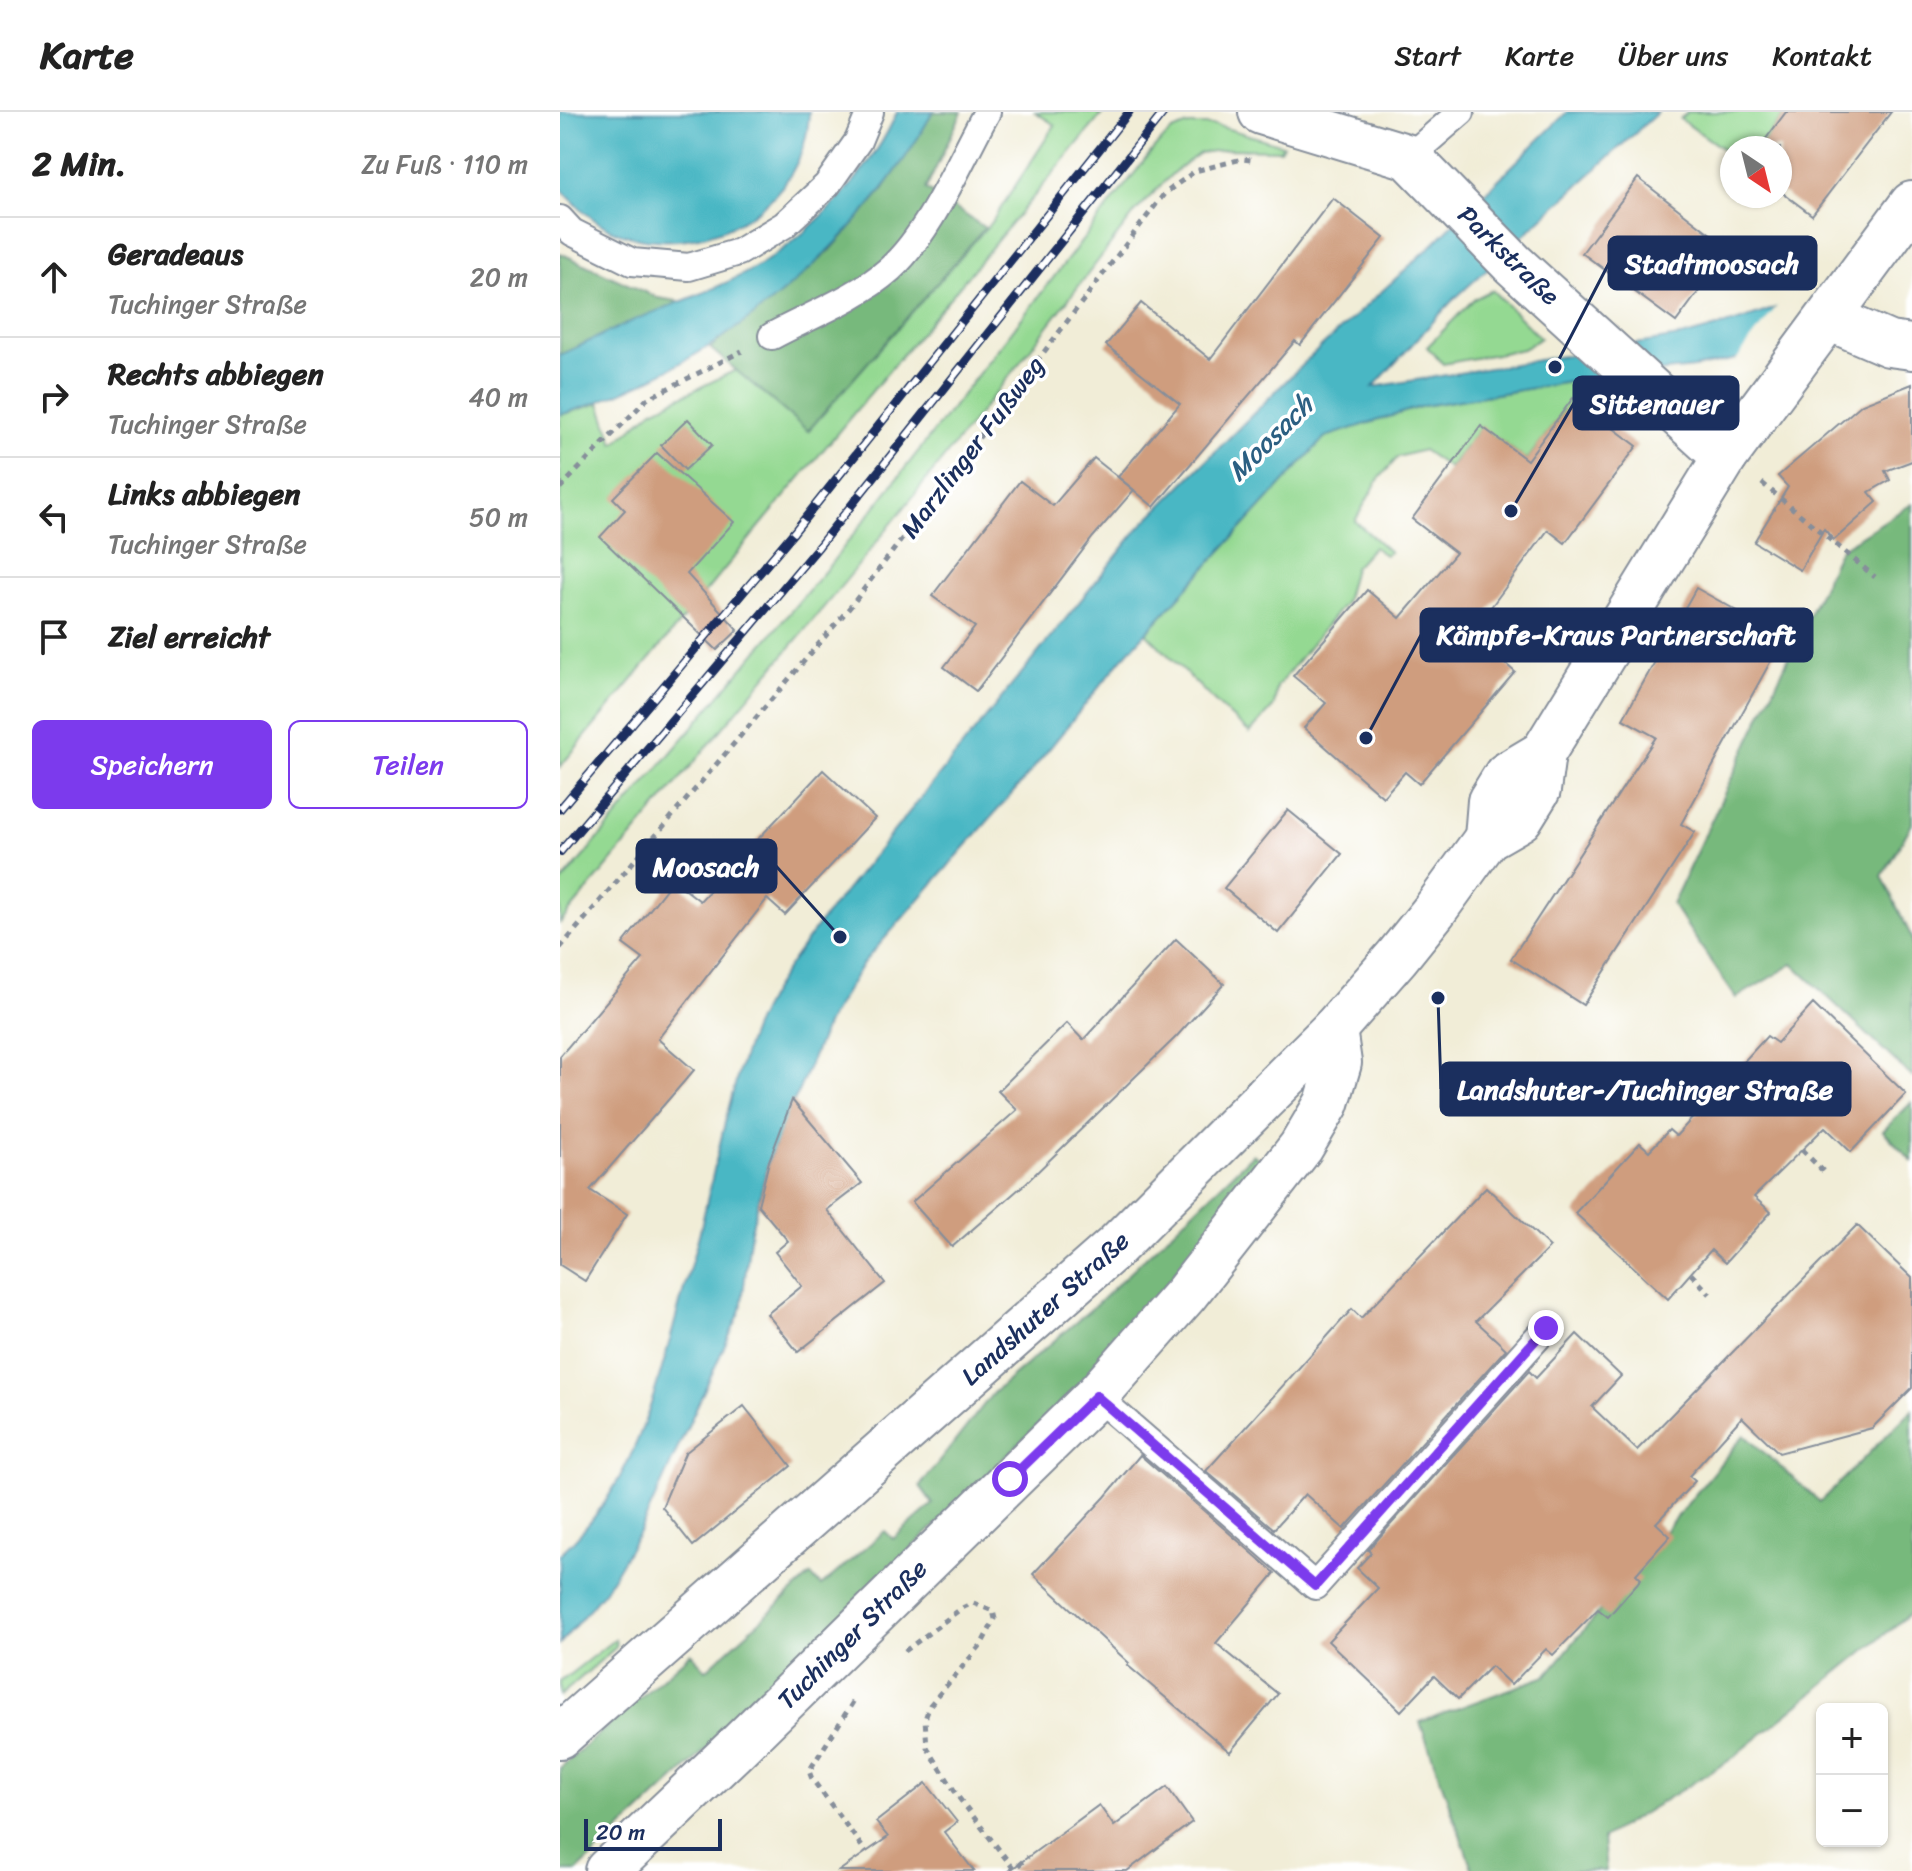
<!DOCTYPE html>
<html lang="de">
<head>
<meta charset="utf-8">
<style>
  :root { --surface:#fff; --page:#f6f6f6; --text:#222; --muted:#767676; --line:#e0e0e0; --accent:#7c3aed }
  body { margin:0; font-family:Sriracha,sans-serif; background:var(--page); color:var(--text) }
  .controls { position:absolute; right:24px; bottom:24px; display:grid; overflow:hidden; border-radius:12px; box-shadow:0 2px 6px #0004 }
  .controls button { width:72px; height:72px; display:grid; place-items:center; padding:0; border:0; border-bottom:2px solid var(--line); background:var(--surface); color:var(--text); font:40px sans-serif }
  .compass { position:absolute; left:1160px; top:24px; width:72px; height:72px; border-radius:50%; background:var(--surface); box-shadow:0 2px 6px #0004; rotate:145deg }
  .scale { position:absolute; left:24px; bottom:20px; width:138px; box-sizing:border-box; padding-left:8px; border:4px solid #1b2f5e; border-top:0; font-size:22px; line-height:28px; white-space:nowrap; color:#1b2f5e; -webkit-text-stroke:6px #fff; paint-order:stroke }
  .stop { position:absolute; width:24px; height:24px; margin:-18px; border:6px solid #7c3aed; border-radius:50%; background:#fff }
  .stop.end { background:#7c3aed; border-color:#fff; box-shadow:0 2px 8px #0008 }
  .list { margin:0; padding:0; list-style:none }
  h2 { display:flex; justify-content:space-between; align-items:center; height:104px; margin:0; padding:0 32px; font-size:34px }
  h2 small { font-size:26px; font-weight:400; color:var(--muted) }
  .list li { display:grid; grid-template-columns:52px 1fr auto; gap:24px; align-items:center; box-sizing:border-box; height:120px; padding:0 32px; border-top:2px solid var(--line) }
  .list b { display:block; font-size:30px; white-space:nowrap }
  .list p { margin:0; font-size:26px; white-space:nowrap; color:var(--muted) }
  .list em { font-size:26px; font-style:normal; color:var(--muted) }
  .actions { display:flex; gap:16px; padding:24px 32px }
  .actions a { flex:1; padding:18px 0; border:2px solid var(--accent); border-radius:12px; text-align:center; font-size:28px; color:var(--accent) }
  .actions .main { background:var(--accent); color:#fff }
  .icon { flex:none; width:44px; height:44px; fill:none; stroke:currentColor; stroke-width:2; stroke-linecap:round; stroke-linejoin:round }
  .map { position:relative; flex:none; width:1352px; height:1759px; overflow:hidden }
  header { display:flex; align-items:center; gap:48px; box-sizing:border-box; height:112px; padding:0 40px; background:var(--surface); border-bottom:2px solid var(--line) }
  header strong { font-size:38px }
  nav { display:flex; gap:44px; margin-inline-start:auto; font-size:28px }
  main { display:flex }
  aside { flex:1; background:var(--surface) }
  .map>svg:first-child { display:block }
  .green { fill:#94d992; stroke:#588478; stroke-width:2 }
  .forest { fill:#77b97c; stroke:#49746d; stroke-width:2 }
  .water { fill:#4ab7c4; stroke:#327391; stroke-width:2 }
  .pier { fill:#f1edd7 }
  .building { fill:#cf9d7e }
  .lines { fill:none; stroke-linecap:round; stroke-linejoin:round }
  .service-casing { stroke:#868e9a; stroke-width:30 }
  .minor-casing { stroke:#868e9a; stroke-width:48 }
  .secondary-casing { stroke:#868e9a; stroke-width:48 }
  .path { stroke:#868e9a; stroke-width:5; stroke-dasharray:6 6; stroke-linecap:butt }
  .service { stroke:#fff; stroke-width:26 }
  .minor { stroke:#fff; stroke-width:44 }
  .secondary { stroke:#fff; stroke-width:44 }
  .rail-casing { stroke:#1b2f5e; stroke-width:9 }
  .rail { stroke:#fff; stroke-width:6; stroke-dasharray:18; stroke-linecap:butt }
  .route { stroke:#7c3aed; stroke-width:10 }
  .labels { text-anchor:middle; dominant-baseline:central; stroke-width:7; stroke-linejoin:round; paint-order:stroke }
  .street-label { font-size:26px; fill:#1b2f5e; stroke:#fff }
  .water-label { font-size:28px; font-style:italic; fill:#2b5f82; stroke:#fff }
  .leader { fill:none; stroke:#1b2f5e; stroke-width:3 }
  .callout-dot { fill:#1b2f5e; stroke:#fff; stroke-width:3 }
  .callout { fill:#1b2f5e; stroke:#1b2f5e; stroke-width:3 }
  .callout-label { font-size:28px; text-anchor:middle; font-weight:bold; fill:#fff }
</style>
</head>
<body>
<header>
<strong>Karte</strong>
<nav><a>Start</a><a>Karte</a><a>Über uns</a><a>Kontakt</a></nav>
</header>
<main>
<aside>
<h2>2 Min.<small>Zu Fuß · 110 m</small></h2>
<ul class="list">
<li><svg class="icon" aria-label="ahead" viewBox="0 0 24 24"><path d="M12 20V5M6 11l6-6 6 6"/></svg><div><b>Geradeaus</b><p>Tuchinger Straße</p></div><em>20 m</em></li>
<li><svg class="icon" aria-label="right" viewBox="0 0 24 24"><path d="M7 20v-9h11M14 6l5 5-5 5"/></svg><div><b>Rechts abbiegen</b><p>Tuchinger Straße</p></div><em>40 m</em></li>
<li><svg class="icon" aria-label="left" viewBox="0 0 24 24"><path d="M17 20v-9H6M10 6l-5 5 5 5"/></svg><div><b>Links abbiegen</b><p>Tuchinger Straße</p></div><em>50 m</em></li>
<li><svg class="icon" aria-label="arrive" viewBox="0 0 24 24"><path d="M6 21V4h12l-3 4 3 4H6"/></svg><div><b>Ziel erreicht</b></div></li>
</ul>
<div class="actions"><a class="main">Speichern</a><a>Teilen</a></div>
</aside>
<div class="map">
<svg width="1352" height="1759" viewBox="0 0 1352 1759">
  <rect width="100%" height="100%" fill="#fff"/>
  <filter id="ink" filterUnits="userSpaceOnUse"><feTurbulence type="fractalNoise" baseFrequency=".0125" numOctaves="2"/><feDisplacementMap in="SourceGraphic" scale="16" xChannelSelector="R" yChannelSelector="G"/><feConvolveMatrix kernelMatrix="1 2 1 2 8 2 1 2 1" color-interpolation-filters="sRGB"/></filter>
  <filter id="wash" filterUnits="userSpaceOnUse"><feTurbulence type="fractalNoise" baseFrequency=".006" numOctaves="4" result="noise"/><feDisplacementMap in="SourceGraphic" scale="32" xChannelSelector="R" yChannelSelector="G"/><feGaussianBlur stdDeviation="1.8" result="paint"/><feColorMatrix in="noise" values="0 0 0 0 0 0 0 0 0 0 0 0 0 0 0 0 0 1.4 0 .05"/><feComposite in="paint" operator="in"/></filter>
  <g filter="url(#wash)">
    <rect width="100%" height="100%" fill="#f1edd7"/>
    <g class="green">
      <path d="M 475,0 L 544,0 L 0,655 L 0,303 L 40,291 L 54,332 L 93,298 L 176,258 L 248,318 L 433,108 L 495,13 Z"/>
      <path d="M 1127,0 L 1226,0 L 1199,36 L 1172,36 L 1172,43 L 1120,7 Z"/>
      <path d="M 628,13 L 655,13 L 723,33 L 720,38 L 669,37 L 640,41 L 613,61 L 577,98 L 458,253 L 288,466 L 0,811 L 0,772 L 269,454 L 595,35 L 612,19 Z"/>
      <path d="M 932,178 L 980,226 L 963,237 L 883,252 L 867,235 L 914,187 Z"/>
      <path d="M 1028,267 L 967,348 L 921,315 L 889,356 L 863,338 L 838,345 L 818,368 L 795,409 L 830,440 L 825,443 L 813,435 L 794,456 L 785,490 L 717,575 L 714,594 L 690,621 L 657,592 L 586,521 L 765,325 L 863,294 Z"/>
      <path d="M 55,1527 L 56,1535 L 0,1584 L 0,1570 Z"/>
    </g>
    <g class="forest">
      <path d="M 373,0 L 402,0 L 366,77 L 425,116 L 248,319 L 150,236 L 270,139 L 323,78 Z"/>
      <path d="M 0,141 L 98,186 L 123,190 L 74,209 L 0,243 Z"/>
      <path d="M 1352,392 L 1352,712 L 1322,764 L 1352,826 L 1352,965 L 1233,852 L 1176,886 L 1112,792 L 1280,437 Z"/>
      <path d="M 1352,990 L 1352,1049 L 1323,1019 Z"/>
      <path d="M 693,1042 L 707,1054 L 524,1268 L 130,1653 L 17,1759 L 0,1759 L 0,1656 L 131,1541 L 146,1558 L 251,1463 L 261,1474 L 325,1419 L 333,1427 L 373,1392 L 360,1374 L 433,1281 L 537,1192 Z"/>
      <path d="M 1352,1298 L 1352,1500 L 1170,1648 L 1043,1726 L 1046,1759 L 913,1759 L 860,1610 L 986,1564 L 1184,1323 L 1260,1390 Z"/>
    </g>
    <g class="water">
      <path d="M 0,0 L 249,0 C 246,91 154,145 69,124 C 41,118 19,96 0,76 Z"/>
      <path d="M 337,0 L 373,0 C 296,141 153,256 0,303 L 0,243 C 24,232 48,220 72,209 C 117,190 164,176 206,149 C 258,115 313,57 337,0 Z"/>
      <path d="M 1007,0 L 1098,0 L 891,190 L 813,275 L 1125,224 L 1182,208 L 1240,187 L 1228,236 L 1134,256 L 1028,267 L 863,294 L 765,325 L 561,548 L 464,668 L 303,851 L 267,911 L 209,1049 L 191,1118 L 181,1198 L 80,1419 L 45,1478 L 0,1532 L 0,1442 C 67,1382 90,1301 113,1217 C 122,1182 133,1147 142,1111 C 156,1050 168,988 189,928 C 205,883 233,847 261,809 L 580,415 L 747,248 L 869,136 Z"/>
    </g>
    <path class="pier" d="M 1352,152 L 1352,198 L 1229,240 L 1173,252 L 1220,190 Z"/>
    <g id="blocks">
      <g class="building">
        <path d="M 1226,0 L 1331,0 L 1252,103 L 1220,79 L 1220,36 L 1199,36 Z"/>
        <path d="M 1078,66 L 1170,137 L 1116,210 L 1022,141 Z"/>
        <path d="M 773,86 L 824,126 L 740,233 L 735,229 L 594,395 L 558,365 L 620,292 L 546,233 L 581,191 L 650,247 Z"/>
        <path d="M 1352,272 L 1352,349 L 1325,359 L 1330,368 L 1309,380 L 1317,390 L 1274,428 L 1264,417 L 1240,458 L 1194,430 L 1228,375 L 1218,364 L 1302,292 Z"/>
        <path d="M 1013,286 L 1077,334 L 1005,431 L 988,418 L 911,522 L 955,560 L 859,672 L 845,660 L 823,685 L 744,616 L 766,591 L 733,564 L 807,478 L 840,506 L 896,441 L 852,407 L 921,314 L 967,348 Z"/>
        <path d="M 128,307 L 152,333 L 125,358 L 101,333 Z"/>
        <path d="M 97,341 L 174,410 L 127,462 L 178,518 L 157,538 L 40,425 L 65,398 L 53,386 Z"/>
        <path d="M 534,346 L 574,378 L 533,425 L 416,579 L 384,555 L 415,515 L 372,484 L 460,369 L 493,394 Z"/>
        <path d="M 1136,476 L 1224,525 L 1121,712 L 1135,720 L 1023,893 L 951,847 L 1096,625 L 1063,607 Z"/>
        <path d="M 263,658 L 315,706 L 225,803 L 207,787 L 98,927 L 134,958 L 30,1078 L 67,1102 L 25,1169 L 0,1153 L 0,944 L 83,847 L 63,832 L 113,768 L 140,789 Z"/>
        <path d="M 728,698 L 782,742 L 718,821 L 664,776 Z"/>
        <path d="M 616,827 L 664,872 L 616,925 L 467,1070 L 392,1135 L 352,1090 L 457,998 L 438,979 L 507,911 L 523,928 Z"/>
        <path d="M 1253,892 L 1346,982 L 1291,1040 L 1265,1015 L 1194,1085 L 1211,1100 L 1165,1151 L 1151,1138 L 1108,1187 L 1015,1101 L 1080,1031 L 1089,1039 L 1109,1018 L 1116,1024 L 1207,924 L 1217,931 Z"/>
        <path d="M 232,988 L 302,1071 L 267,1098 L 325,1171 L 238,1240 L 207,1202 L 242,1174 L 215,1140 L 228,1129 L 198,1093 L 209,1049 Z"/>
        <path d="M 926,1075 L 990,1135 L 916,1209 L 946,1237 L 784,1417 L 745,1382 L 714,1417 L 646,1359 L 792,1197 L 801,1206 Z"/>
        <path d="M 1297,1113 L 1352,1166 L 1352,1276 L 1312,1316 L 1219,1341 L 1182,1305 L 1129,1364 L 1135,1369 L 1096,1411 L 1110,1424 L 1076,1462 L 1081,1467 L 1048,1505 L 1038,1497 L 993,1543 L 986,1537 L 951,1573 L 931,1554 L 898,1587 L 874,1564 L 841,1599 L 768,1529 L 818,1476 L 797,1456 L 811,1441 L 808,1438 L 969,1259 L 976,1266 L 1017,1222 L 1061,1264 L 1032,1295 L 1077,1338 Z"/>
        <path d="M 184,1294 L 231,1354 L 133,1434 L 102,1395 L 125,1341 Z"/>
        <path d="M 580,1343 L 715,1461 L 656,1531 L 718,1582 L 670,1640 L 567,1553 L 569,1551 L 473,1462 L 545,1385 Z"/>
        <path d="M 366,1671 L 397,1710 L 384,1720 L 414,1759 L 279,1759 L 328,1725 L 316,1710 Z"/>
        <path d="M 607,1675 L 632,1710 L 567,1759 L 449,1759 L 539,1693 L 554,1714 Z"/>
      </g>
    </g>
  </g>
  <g filter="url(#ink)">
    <use href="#blocks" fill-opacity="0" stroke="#868e9a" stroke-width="2"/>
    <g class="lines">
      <g class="service-casing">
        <g id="service">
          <path d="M 849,45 L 901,0"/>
          <path d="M 0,107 L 12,120 L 72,150 L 129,155 L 179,140 L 224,113 L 267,73 L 298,29 L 310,0"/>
          <path d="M 212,224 C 251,203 297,186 330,157 C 371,120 400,48 427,0"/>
          <path d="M 536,1284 L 755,1474 L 986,1216"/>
        </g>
      </g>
      <g class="minor-casing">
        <g id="minor">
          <path d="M 701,0 L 849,45 L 953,152 L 1165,345"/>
          <path d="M 1269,206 L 1329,232 L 1352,235"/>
          <path d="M 47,1759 L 172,1640 L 536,1284 L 625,1183 L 741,1035 L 767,991 L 779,951 L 774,917"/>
        </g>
      </g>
      <g class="secondary-casing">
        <g id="secondary">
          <path d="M 927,726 L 930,689 L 946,663 L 983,641"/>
          <path d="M 0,1624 L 555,1135 L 673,1017 L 774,917 L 837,845 L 874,799 L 927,726 L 960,707 L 978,678 L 983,641 L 1165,345 L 1352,92"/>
        </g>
      </g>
      <g class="path">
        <path d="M 1202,371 L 1315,465"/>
        <path d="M 0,376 L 87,287 L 182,239"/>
        <path d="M 0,836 L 291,494 L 604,82 L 635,59 L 682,47 L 691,48"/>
        <path d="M 1242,1038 L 1263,1059"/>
        <path d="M 1131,1162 L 1150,1182"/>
        <path d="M 345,1539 L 402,1496 L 413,1491 L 433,1499 L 435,1507 L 421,1533 L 370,1593 L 365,1607 L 367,1635 L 399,1686 L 454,1757 L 468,1745"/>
        <path d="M 293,1590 L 249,1659 L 252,1667 L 306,1740"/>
      </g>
      <use href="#service" class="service"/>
      <use href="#minor" class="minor"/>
      <use href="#secondary" class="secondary"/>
      <g class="rail-casing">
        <g id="rail">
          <path d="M 0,697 L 234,420 L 569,0"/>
          <path d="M 0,740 L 259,434 L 604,0"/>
        </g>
      </g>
      <use href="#rail" class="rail"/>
    </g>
  </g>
  <g class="lines" filter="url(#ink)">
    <path class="route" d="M 450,1367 L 536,1284 L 755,1474 L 986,1216"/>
  </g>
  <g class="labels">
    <g class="street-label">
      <text transform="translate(949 143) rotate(44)">Parkstraße</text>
      <text transform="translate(412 335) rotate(-53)">Marzlinger Fußweg</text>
      <text transform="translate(485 1196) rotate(-42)">Landshuter Straße</text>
      <text transform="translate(292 1522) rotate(-45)">Tuchinger Straße</text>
    </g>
    <g class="water-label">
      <text transform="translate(710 326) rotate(-45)">Moosach</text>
    </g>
  </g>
  <path class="leader" d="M995 255L1049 151M951 399L1014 291M806 626L861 523M280 825L216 754M878 886L881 977"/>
  <g class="callout-dot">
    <circle cx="995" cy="255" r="8"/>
    <circle cx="951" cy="399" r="8"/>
    <circle cx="806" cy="626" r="8"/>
    <circle cx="280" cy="825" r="8"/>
    <circle cx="878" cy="886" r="8"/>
  </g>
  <g class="callout">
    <rect x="1049" y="125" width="207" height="52" rx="8"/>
    <rect x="1014" y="265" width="164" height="52" rx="8"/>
    <rect x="861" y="497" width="391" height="52" rx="8"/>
    <rect x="77" y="728" width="139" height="52" rx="8"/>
    <rect x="881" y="951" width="409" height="52" rx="8"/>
  </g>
  <g class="callout-label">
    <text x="1152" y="161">Stadtmoosach</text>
    <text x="1096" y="301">Sittenauer</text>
    <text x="1056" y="532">Kämpfe-Kraus Partnerschaft</text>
    <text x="146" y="764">Moosach</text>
    <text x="1085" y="987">Landshuter-/Tuchinger Straße</text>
  </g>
</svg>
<div class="controls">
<button>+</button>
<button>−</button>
</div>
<svg class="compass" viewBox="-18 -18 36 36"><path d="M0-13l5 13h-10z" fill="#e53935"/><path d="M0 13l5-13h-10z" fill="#767676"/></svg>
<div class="scale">20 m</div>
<div class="stop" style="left:450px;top:1367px"></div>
<div class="stop end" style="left:986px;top:1216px"></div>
</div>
</main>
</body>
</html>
